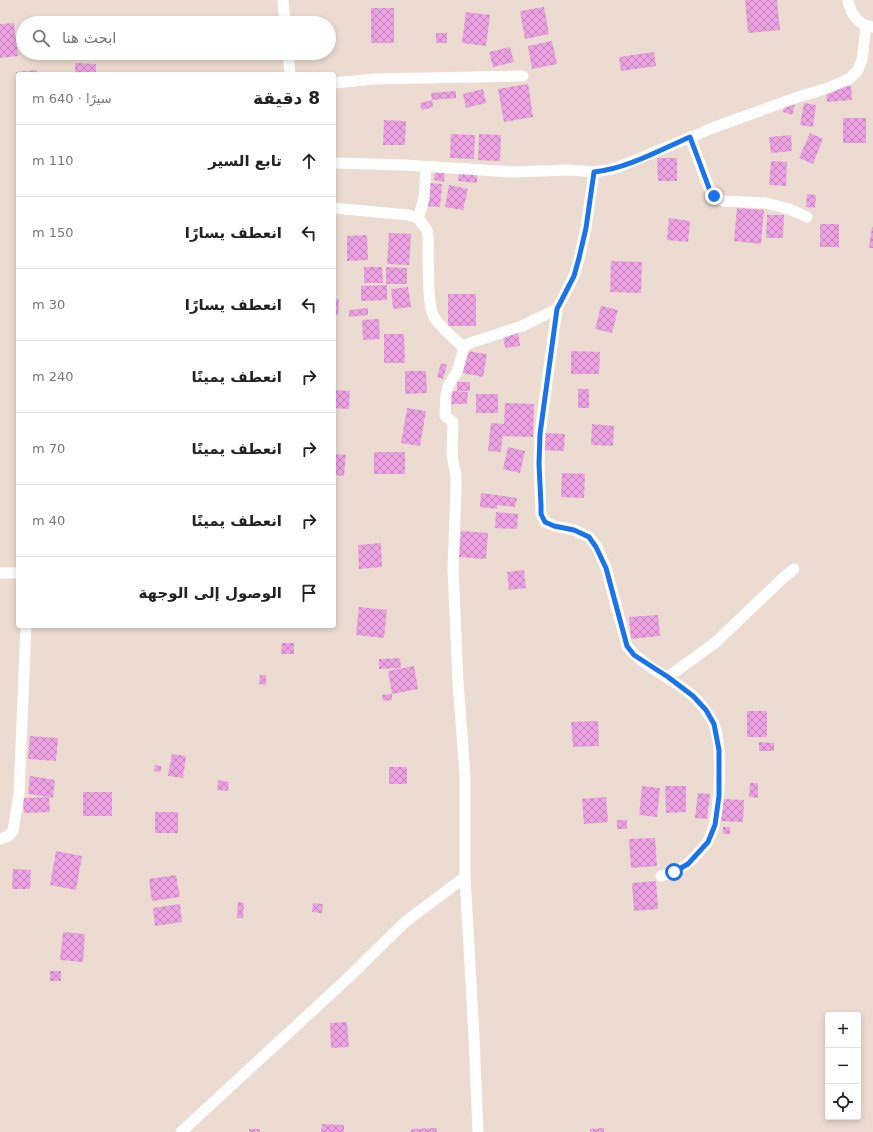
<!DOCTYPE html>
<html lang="ar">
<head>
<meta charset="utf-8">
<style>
  :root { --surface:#fff; --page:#f6f6f6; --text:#222; --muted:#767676; --line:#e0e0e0 }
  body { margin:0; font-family:"DejaVu Sans",Cairo,sans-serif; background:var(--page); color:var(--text); direction:rtl }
  .controls { position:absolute; right:12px; bottom:12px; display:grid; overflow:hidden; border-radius:4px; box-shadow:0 2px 6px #0003 }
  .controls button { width:36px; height:36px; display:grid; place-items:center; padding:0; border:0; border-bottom:1px solid var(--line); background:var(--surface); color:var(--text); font:20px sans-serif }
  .stop { position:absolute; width:12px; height:12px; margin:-9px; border:3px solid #1a73e8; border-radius:50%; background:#fff }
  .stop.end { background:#1a73e8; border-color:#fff; box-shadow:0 1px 4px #0008 }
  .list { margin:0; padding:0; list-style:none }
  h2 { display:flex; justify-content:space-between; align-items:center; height:52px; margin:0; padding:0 16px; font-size:17px }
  h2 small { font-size:13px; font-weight:400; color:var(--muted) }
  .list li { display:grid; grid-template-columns:26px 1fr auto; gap:12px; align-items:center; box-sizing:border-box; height:72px; padding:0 16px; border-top:1px solid var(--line) }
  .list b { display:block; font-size:15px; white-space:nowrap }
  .list em { font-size:13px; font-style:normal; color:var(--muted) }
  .icon { flex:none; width:22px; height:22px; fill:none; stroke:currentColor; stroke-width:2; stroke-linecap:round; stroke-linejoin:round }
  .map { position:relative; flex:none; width:873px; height:1132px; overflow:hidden; direction:ltr }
  .search { position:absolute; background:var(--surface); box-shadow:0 2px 6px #0003; left:16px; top:16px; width:320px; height:44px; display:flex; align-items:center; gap:10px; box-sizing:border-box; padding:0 14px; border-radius:22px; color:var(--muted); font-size:15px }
  .panel { position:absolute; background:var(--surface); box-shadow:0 2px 6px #0003; left:16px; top:72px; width:320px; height:556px; border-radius:4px; direction:rtl }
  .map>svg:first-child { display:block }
  .building { fill:url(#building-cross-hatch) }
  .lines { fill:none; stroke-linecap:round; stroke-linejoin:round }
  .street { stroke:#fff; stroke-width:11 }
  .route { stroke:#1a73e8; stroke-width:5 }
</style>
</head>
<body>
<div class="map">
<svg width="873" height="1132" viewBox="0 0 873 1132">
  <defs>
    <pattern id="building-cross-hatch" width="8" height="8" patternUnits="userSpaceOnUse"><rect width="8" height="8" fill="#eca2e2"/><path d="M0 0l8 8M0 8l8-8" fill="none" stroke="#c185b8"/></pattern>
  </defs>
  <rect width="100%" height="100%" fill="#ecdbd1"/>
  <g class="building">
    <path d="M 745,0 L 777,0 L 780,30 L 748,33 Z"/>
    <path d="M 544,7 L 549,34 L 525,39 L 520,11 Z"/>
    <rect x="371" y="8" width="23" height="35"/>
    <path d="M 466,12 L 490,15 L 486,46 L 462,43 Z"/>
    <path d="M 14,23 L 18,56 L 0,58 L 0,24 Z"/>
    <rect x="436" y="33" width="11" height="10"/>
    <path d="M 552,41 L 557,64 L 532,69 L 528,46 Z"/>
    <path d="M 510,47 L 514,62 L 493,67 L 489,52 Z"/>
    <path d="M 654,52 L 656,66 L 621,71 L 619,57 Z"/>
    <path d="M 75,63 L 96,64 L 96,74 L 75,74 Z"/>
    <path d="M 37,70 L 37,74 L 18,74 L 18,85 L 17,85 L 16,72 Z"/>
    <path d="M 528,84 L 533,117 L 504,122 L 498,89 Z"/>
    <path d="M 851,86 L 852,100 L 827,102 L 826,88 Z"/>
    <path d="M 483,89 L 486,103 L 466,108 L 463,94 Z"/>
    <path d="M 456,91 L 456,98 L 432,100 L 431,93 Z"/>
    <path d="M 786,98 L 796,100 L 792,115 L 783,112 Z"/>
    <path d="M 432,100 L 433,107 L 422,110 L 420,103 Z"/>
    <path d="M 804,103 L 816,105 L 813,127 L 800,125 Z"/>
    <rect x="843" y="118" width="23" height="25"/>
    <path d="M 384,120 L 406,121 L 405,145 L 383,145 Z"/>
    <path d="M 810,133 L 823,139 L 813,164 L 799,158 Z"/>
    <path d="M 451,134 L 475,135 L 474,159 L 450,158 Z"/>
    <path d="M 479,134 L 501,135 L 500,161 L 478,160 Z"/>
    <path d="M 791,135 L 792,151 L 771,153 L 769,137 Z"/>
    <path d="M 657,158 L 677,158 L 677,181 L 658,181 Z"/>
    <path d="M 771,161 L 787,162 L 786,186 L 769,185 Z"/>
    <path d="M 435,172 L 445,173 L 444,182 L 434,180 Z"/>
    <path d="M 459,173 L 477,175 L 477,183 L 458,181 Z"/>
    <path d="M 428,183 L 442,184 L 440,207 L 426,206 Z"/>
    <path d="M 449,185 L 468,189 L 463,210 L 445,207 Z"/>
    <path d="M 807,194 L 816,195 L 815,208 L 806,207 Z"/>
    <path d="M 737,208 L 764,210 L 761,244 L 734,241 Z"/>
    <path d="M 767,215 L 784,215 L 783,238 L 766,238 Z"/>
    <path d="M 669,218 L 690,221 L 688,242 L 667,240 Z"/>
    <rect x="820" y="224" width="19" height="23"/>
    <path d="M 872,227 L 873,227 L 873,248 L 869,248 Z"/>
    <path d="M 389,233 L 411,234 L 409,265 L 387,264 Z"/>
    <path d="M 367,235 L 368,260 L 347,261 L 347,236 Z"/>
    <path d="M 611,261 L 642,262 L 641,293 L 610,292 Z"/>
    <path d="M 364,267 L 382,267 L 383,283 L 364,283 Z"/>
    <path d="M 386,267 L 407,268 L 407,284 L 386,284 Z"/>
    <path d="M 387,285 L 387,300 L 361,301 L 361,286 Z"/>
    <path d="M 408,287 L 411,307 L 393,309 L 391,289 Z"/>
    <rect x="448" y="294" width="28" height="32"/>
    <path d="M 334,298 L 339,299 L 338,315 L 334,315 Z"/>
    <path d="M 601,306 L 618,310 L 612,333 L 595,329 Z"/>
    <path d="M 368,308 L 368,315 L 349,317 L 349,310 Z"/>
    <path d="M 379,319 L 380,339 L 363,340 L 362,320 Z"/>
    <path d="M 518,332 L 520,346 L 505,348 L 503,335 Z"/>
    <path d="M 384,334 L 404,334 L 405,363 L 384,363 Z"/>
    <path d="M 467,351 L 487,354 L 483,377 L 462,373 Z"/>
    <path d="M 571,351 L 600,352 L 599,374 L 571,374 Z"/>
    <path d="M 441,363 L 447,365 L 443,379 L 437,377 Z"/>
    <path d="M 405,371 L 426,371 L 427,393 L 405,394 Z"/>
    <rect x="457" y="382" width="13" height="9"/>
    <rect x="578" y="389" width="11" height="19"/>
    <path d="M 334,390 L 350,391 L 349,409 L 334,408 Z"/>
    <path d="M 451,391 L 468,392 L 467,404 L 450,404 Z"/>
    <rect x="476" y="394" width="22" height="19"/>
    <path d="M 505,403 L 534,404 L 533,437 L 503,436 L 503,432 L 501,452 L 488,451 L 491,423 L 504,424 Z"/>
    <path d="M 407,408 L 426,411 L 420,446 L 401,443 Z"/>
    <path d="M 592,424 L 614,426 L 613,446 L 591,445 Z"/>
    <path d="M 545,433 L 565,434 L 564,451 L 544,450 Z"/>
    <path d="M 508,447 L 525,451 L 520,473 L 503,469 Z"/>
    <rect x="374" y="452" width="31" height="22"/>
    <path d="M 334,454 L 346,455 L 344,476 L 334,475 Z"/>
    <path d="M 562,473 L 585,474 L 584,498 L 561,497 Z"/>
    <path d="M 481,493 L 517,498 L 515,507 L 497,505 L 497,509 L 480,507 Z"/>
    <path d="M 496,512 L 518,514 L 517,529 L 495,528 Z"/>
    <path d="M 461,531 L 488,533 L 486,559 L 459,557 Z"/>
    <path d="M 381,543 L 382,567 L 359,569 L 358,545 Z"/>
    <path d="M 524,570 L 526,588 L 509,590 L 507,572 Z"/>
    <path d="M 359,607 L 387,610 L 384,638 L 356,635 Z"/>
    <path d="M 658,615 L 660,636 L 631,639 L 629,617 Z"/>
    <path d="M 282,643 L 294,643 L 294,654 L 281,654 Z"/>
    <path d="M 400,658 L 401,668 L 379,669 L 379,659 Z"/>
    <path d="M 414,666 L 418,689 L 392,694 L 388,671 Z"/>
    <path d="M 260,675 L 266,675 L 266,685 L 259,684 Z"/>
    <path d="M 392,694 L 392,700 L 383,701 L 382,695 Z"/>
    <rect x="747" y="711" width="20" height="26"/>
    <path d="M 598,721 L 599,746 L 573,747 L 571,722 Z"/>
    <path d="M 30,736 L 58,738 L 56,761 L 28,759 Z"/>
    <path d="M 759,742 L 774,743 L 774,751 L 759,751 Z"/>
    <path d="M 172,754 L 186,756 L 183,778 L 168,776 Z"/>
    <path d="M 155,765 L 161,766 L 161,772 L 154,771 Z"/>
    <rect x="389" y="767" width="18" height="17"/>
    <path d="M 30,776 L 55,780 L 53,798 L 49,797 L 50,812 L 24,813 L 23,798 L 49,797 L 28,794 Z"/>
    <path d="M 218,780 L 229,782 L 228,791 L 217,790 Z"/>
    <path d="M 750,783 L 758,783 L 758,798 L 749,797 Z"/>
    <path d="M 642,786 L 660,788 L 657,817 L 639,815 Z"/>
    <path d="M 665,786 L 686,786 L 686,812 L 666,813 Z"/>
    <rect x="83" y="792" width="29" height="24"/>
    <path d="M 698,793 L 710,794 L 707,819 L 695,818 Z"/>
    <path d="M 606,797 L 608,822 L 584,824 L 582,799 Z"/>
    <path d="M 722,799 L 744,800 L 743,822 L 721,821 Z"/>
    <rect x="155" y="812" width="23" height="21"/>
    <rect x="617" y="820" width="10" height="9"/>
    <rect x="723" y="827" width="7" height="7"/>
    <path d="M 655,838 L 657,866 L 631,868 L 629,839 Z"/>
    <path d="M 56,851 L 82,856 L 76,890 L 50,885 Z"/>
    <path d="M 13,869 L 31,870 L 30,889 L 12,889 Z"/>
    <path d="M 176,875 L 180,897 L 152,901 L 149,879 Z"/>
    <path d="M 656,881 L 658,909 L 634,911 L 632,883 Z"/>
    <path d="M 238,902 L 244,903 L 243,918 L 237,918 Z"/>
    <path d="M 313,903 L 323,904 L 322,913 L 312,912 Z"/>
    <path d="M 180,904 L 182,922 L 155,926 L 153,908 Z"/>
    <path d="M 63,932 L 85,934 L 83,962 L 60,960 Z"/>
    <rect x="50" y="971" width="11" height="10"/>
    <path d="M 347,1022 L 349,1047 L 331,1048 L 330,1023 Z"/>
    <path d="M 322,1124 L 344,1125 L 344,1132 L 321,1132 Z"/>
    <path d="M 437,1128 L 437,1132 L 411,1132 L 411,1129 Z"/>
    <path d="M 604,1128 L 604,1132 L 590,1132 L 590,1129 Z"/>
    <rect x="249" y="1129" width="11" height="3"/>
  </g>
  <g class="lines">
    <g class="street">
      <path d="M 283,0 L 285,23"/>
      <path d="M 848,0 C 850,13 858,25 872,27"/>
      <path d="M 288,53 L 290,74"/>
      <path d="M 334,83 L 374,79 L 523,76"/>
      <path d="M 690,137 L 709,188 L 714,195 L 723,201 L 766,203 L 789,209 L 807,217"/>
      <path d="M 334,163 L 405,165 L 512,172 L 569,170 L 594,172 L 612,169 L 626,164 L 715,127 L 798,97 L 828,88 L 849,79 L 858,70 L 862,60 L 866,26"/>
      <path d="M 334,208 L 408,215 L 418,218 L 427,230 L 428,236 C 429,254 426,303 434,317 C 440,327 455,339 464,348"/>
      <path d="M 418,218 L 424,199 L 426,167"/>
      <path d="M 557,309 L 540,434 L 539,464 L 541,514 L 545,522 L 555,526 L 574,530 L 589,537 L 597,547 L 606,568 L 627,646 C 648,673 686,681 706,711 C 709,715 712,720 714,724 C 723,748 721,819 708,841 C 706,845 702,848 699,852 C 687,866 679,871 661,876"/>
      <path d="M 0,573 L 18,573"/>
      <path d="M 668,677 L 716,642 L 782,579 L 794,569"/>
      <path d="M 0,839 L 8,836 L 13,831 L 19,794 L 26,626"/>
      <path d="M 181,1132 L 349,977 L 405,922 L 465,877"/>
      <path d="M 478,1132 L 474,1036 L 465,877 L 465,775 L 458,682 L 453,569 L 456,490 L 456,476 L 452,455 L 453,422 L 445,416 L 446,394 L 448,386 L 457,372 L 464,348 L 467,344 L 522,326 L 557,309 L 574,276 L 579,259 L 586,228 L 594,172"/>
    </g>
  </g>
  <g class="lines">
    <path class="route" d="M 674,872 L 688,864 L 708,842 L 715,825 L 719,796 L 719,750 L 714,724 L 706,710 L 693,696 L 668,677 L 634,655 L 627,646 L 606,568 L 596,547 L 589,537 L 574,530 L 554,526 L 545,522 L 541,514 L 541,505 L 539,464 L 540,434 L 557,309 L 574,276 L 579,258 L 586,228 L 594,172 C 626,169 660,150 690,137 L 709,188 L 714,196"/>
  </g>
</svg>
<div class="controls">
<button>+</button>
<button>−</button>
<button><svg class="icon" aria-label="locate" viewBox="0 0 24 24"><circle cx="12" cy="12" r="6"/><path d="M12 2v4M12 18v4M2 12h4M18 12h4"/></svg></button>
</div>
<div class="stop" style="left:674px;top:872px"></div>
<div class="stop end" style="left:714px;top:196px"></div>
<div class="search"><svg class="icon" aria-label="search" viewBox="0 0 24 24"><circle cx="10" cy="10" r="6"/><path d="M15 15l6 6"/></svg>ابحث هنا</div>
<section class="panel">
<h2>8 دقيقة<small>سيرًا · 640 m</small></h2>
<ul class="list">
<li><svg class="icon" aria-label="ahead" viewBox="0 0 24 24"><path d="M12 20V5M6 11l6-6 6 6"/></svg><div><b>تابع السير</b></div><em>110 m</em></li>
<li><svg class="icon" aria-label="left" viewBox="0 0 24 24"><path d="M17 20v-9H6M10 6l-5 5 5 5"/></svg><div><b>انعطف يسارًا</b></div><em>150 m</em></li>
<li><svg class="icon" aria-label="left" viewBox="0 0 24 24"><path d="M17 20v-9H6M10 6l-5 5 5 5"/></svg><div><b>انعطف يسارًا</b></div><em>30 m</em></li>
<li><svg class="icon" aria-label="right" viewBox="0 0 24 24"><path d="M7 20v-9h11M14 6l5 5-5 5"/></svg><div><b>انعطف يمينًا</b></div><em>240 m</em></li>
<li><svg class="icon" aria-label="right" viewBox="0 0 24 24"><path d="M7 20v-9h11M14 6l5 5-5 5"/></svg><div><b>انعطف يمينًا</b></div><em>70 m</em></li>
<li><svg class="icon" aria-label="right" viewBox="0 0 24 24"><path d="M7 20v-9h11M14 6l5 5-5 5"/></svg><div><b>انعطف يمينًا</b></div><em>40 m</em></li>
<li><svg class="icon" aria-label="arrive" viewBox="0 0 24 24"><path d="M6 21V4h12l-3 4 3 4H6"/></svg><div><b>الوصول إلى الوجهة</b></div></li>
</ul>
</section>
</div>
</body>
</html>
